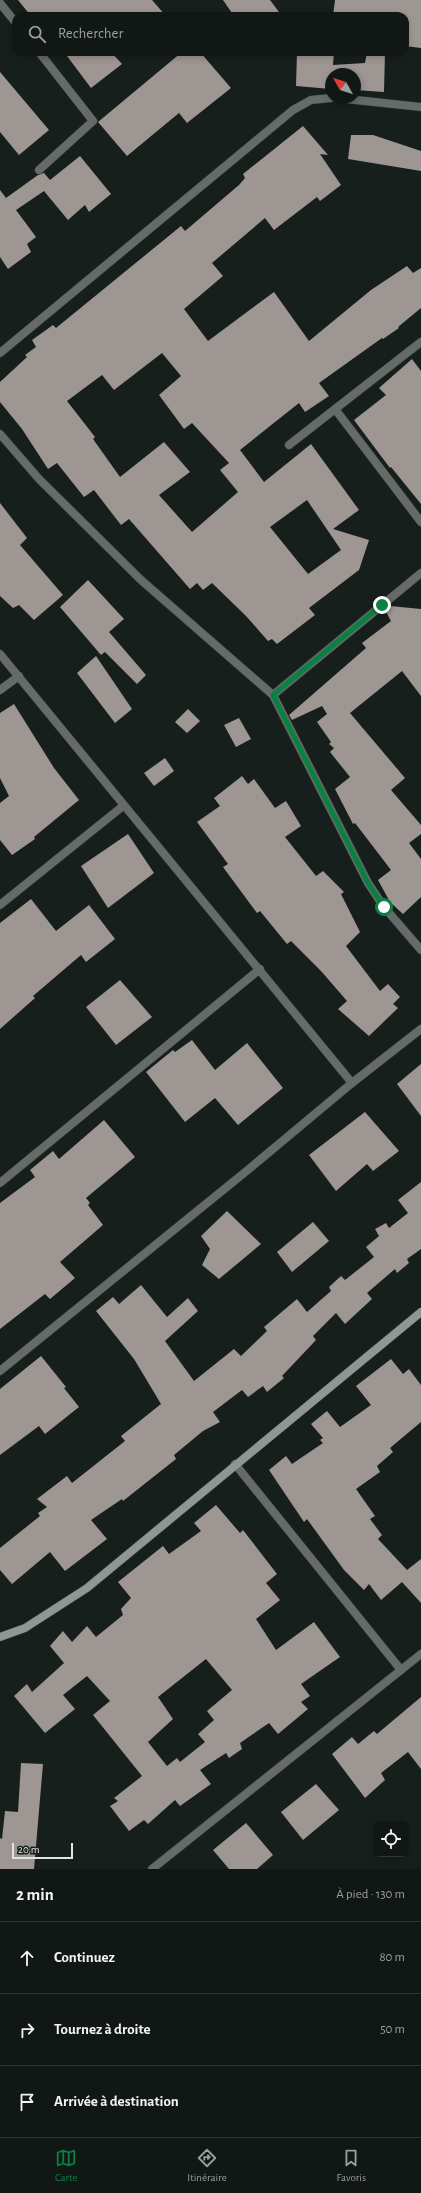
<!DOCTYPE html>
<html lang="fr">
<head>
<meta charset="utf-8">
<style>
  :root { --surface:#111715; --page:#1a201e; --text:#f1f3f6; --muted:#9c9fa0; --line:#303634; --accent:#0b8043 }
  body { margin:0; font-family:"Alegreya Sans",sans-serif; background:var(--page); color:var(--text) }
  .controls { position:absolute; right:12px; bottom:12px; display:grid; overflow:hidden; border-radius:8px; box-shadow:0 2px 6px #0003 }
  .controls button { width:36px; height:36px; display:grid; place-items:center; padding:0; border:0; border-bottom:1px solid var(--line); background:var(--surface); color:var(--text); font:20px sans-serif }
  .compass { position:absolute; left:325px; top:68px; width:36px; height:36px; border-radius:50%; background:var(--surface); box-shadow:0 2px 6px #0003; rotate:309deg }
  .scale { position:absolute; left:12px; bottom:10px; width:61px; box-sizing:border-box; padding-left:4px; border:2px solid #e0e5e3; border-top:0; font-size:11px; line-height:14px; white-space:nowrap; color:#e0e5e3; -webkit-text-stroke:3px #171f1c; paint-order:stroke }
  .stop { position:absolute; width:12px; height:12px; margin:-9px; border:3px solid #0b8043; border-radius:50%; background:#fff }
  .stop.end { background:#0b8043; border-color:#fff; box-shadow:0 1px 4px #0008 }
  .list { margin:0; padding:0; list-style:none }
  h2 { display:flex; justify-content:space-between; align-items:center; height:52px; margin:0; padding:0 16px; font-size:17px }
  h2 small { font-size:13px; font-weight:400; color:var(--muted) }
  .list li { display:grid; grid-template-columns:26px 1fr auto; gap:12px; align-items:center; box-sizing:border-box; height:72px; padding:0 16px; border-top:1px solid var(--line) }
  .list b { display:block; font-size:15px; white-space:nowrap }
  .list em { font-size:13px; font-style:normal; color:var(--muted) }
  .icon { flex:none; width:22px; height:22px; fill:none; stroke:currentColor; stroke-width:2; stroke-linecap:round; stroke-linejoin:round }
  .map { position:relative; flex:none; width:421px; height:1869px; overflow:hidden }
  .search { position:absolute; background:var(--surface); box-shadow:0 2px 6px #0003; left:12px; right:12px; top:12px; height:44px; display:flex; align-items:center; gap:10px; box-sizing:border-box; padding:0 14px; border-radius:12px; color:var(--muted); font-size:15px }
  .sheet { height:268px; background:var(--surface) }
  nav { display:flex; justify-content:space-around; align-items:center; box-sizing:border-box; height:56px; border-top:1px solid var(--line); background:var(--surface); font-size:11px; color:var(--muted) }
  nav a { display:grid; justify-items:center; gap:2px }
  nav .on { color:var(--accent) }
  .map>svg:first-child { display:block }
  .building { fill:#9e9692; fill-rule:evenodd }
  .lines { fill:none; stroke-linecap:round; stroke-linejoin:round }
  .street-casing { stroke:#333b38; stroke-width:9 }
  .secondary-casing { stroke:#333b38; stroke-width:9 }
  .street { stroke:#666a68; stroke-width:8 }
  .secondary { stroke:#909694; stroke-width:8 }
  .route { stroke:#0b8043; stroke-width:5 }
</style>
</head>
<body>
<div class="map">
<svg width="421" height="1869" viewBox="0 0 421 1869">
  <rect width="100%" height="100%" fill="#171f1c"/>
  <g class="building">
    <path d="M 18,0 L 152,0 L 166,16 L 31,16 Z"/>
    <path d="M 223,0 L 270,0 L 282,16 L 234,16 Z"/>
    <path d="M 335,0 L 421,0 L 421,48 L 405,46 L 405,16 L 333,16 Z"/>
    <path d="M 64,52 L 111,52 L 122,64 L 91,88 Z"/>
    <path d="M 182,52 L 200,52 L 231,88 L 187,123 L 179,113 L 127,156 L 98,122 Z"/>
    <path d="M 297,52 L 334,52 L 333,65 L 365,63 L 367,52 L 385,52 L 384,92 L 355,90 L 355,74 L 331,74 L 331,89 L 296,86 Z"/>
    <path d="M 0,72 L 49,130 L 19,155 L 0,132 Z"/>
    <path d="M 303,126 L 328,155 L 320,154 L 341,185 L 320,201 L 317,197 L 274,230 L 265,218 L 212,263 L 223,276 L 184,309 L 208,341 L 274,292 L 309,341 L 371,290 L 407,266 L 413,273 L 421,268 L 421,308 L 398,327 L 399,328 L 383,339 L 382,338 L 319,383 L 329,396 L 305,412 L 299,403 L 240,450 L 264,482 L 311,444 L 359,510 L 333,529 L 369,540 L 359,570 L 309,608 L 315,615 L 277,644 L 272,639 L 268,641 L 246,616 L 212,583 L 203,590 L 197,583 L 190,589 L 129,519 L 121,525 L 94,490 L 84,497 L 57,463 L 48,469 L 22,429 L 0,402 L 0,382 L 27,357 L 25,355 L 36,347 L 32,340 L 53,325 L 56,328 L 181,226 L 185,231 L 239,185 L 245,178 L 243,174 ZM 162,353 L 181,376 L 159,395 L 184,429 L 192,423 L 229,463 L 220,470 L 238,492 L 192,532 L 159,495 L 190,472 L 164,442 L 120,477 L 93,439 L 95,437 L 67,401 L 102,375 L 114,390 ZM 307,500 L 341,550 L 308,574 L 270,527 Z"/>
    <path d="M 351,135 L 373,135 L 421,151 L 421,171 L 348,159 Z"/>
    <path d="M 80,156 L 111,194 L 89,212 L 85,205 L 68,220 L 44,191 L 16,210 L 36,237 L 27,244 L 31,252 L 8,269 L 0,257 L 0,190 L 6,198 L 38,175 L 44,173 L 50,180 Z"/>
    <path d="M 412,359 L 421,371 L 421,504 L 391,467 L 390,468 L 354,420 L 386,395 L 379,388 Z"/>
    <path d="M 0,503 L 27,538 L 20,545 L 63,595 L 34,620 L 19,605 L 13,608 L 0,596 Z"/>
    <path d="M 88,580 L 124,619 L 109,632 L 146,675 L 137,684 L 105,652 L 101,655 L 60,607 Z"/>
    <path d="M 390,606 L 421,609 L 421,696 L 402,671 L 350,713 L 405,778 L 391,790 L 421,825 L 421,834 L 409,843 L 421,859 L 421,897 L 403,914 L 390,902 L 378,880 L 391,870 L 355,823 L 353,824 L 335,789 L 350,777 L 330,752 L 334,748 L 329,744 L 331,742 L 317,722 L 327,714 L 322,706 L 292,720 L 289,715 L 366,648 L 362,643 L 391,621 L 385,610 Z"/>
    <path d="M 96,656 L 132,709 L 115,723 L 77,673 Z"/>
    <path d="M 14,704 L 54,768 L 79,800 L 34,837 L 35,839 L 12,855 L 0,840 L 0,803 L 9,796 L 0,778 L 0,713 Z"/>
    <path d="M 188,709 L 200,721 L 187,733 L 175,722 Z"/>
    <path d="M 239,718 L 251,739 L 236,747 L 224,725 Z"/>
    <path d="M 165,758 L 174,771 L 154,786 L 144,773 Z"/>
    <path d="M 242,776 L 248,784 L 254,779 L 275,808 L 286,801 L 301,826 L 285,837 L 316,876 L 323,871 L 344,892 L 341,894 L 360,932 L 346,946 L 380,991 L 388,984 L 400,997 L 393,1004 L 398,1008 L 369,1036 L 338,1009 L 347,1001 L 321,971 L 291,941 L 287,944 L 260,911 L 257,913 L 223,867 L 228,864 L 197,822 L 220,806 L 214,798 Z"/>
    <path d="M 128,834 L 154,873 L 108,908 L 81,866 Z"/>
    <path d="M 31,899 L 56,931 L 89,905 L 115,939 L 86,962 L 81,955 L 33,996 L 35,998 L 0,1029 L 0,923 Z"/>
    <path d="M 120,980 L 152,1017 L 116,1045 L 86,1007 Z"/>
    <path d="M 192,1040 L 215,1070 L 247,1043 L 283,1088 L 238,1125 L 215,1098 L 185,1122 L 146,1072 L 173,1050 L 175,1052 Z"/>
    <path d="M 421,1064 L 421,1116 L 397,1084 Z"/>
    <path d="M 365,1112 L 399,1151 L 373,1171 L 367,1164 L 336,1191 L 309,1155 Z"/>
    <path d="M 104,1120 L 135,1157 L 86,1198 L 90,1203 L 88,1205 L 103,1225 L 60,1262 L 75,1278 L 50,1299 L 45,1294 L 0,1329 L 0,1203 L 35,1177 L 30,1170 L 53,1151 L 59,1159 Z"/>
    <path d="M 421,1182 L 421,1249 L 407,1259 L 409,1263 L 397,1273 L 395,1269 L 367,1293 L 372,1299 L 345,1324 L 336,1313 L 313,1336 L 316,1340 L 282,1376 L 284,1378 L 267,1392 L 263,1386 L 248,1397 L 242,1390 L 213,1412 L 220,1422 L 203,1431 L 174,1455 L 176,1459 L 123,1501 L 122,1499 L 91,1520 L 107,1539 L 65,1571 L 50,1552 L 12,1584 L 0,1570 L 0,1548 L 40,1516 L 38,1513 L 47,1507 L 37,1499 L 67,1476 L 72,1483 L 125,1441 L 121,1436 L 161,1404 L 134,1359 L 96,1311 L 113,1297 L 119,1304 L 141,1285 L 167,1317 L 188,1298 L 198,1311 L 165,1341 L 194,1381 L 234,1349 L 241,1356 L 267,1331 L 264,1327 L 297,1299 L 307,1312 L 331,1291 L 329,1287 L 341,1276 L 345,1280 L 374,1257 L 366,1247 L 379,1236 L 375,1229 L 386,1223 L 389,1228 L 408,1213 L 398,1200 Z"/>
    <path d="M 227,1211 L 261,1244 L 219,1279 L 202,1265 L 210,1249 L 201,1236 Z"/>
    <path d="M 313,1222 L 329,1241 L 292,1272 L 277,1252 Z"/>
    <path d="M 41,1356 L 66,1387 L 64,1388 L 79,1407 L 45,1434 L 39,1426 L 0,1455 L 0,1389 Z"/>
    <path d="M 391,1359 L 403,1374 L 409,1369 L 421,1385 L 421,1422 L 390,1448 L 393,1452 L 377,1466 L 380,1472 L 356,1489 L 375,1516 L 370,1519 L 382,1535 L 378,1539 L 407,1570 L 421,1559 L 421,1603 L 402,1582 L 381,1600 L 369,1584 L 364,1590 L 344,1570 L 307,1519 L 304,1522 L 269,1470 L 286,1456 L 292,1464 L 323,1443 L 320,1440 L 323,1438 L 311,1424 L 327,1411 L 340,1427 L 371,1405 L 356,1386 Z"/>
    <path d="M 216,1505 L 240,1533 L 243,1530 L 277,1574 L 266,1583 L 280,1600 L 256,1619 L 276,1650 L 314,1622 L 340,1657 L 301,1684 L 310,1696 L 301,1702 L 308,1709 L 278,1734 L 269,1723 L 240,1743 L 242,1749 L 229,1758 L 226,1753 L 200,1770 L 211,1784 L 180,1806 L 175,1800 L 148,1824 L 144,1820 L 129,1831 L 110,1806 L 118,1801 L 114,1798 L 142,1776 L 93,1715 L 110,1701 L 87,1676 L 63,1695 L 75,1709 L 45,1733 L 14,1696 L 27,1684 L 32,1692 L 64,1663 L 50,1646 L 63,1631 L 72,1642 L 87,1626 L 96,1637 L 123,1615 L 121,1609 L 131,1598 L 118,1582 L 163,1546 L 169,1554 L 201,1531 L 194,1523 ZM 206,1659 L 232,1690 L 207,1711 L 214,1720 L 198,1734 L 205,1742 L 180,1762 L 177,1758 L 167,1766 L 148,1742 L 173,1719 L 158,1697 Z"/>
    <path d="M 421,1697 L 421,1769 L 408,1752 L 381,1773 L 385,1780 L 365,1798 L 332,1754 L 352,1737 L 358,1744 L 374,1731 L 377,1734 Z"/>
    <path d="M 21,1763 L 43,1764 L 34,1869 L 0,1869 L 0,1838 L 2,1839 L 5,1811 L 18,1812 Z"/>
    <path d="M 316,1784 L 339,1810 L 303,1840 L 281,1812 Z"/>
    <path d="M 246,1823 L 273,1855 L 257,1869 L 229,1869 L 213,1850 Z"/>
  </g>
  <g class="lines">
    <g class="street-casing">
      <g id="street">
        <path d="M 0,3 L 16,23"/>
        <path d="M 337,98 L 421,107"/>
        <path d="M 39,170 L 93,121 L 39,52"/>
        <path d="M 0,353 L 293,110 L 311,100 L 331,98"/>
        <path d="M 335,409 L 421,522"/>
        <path d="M 0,434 L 39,479 L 141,580 L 273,695 L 368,883 L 384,907 L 421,950"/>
        <path d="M 289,445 L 421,342"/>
        <path d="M 0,654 L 352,1083"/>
        <path d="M 0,690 L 19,676"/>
        <path d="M 273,695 L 421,573"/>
        <path d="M 0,905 L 123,806"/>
        <path d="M 0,1183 L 260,969"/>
        <path d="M 0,1371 L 249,1169 L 352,1083 L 421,1029"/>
        <path d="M 235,1464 L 401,1670"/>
        <path d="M 152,1869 L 421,1654"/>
      </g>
    </g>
    <g class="secondary-casing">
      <path id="secondary" d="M 0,1637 L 25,1628 L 87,1588 L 421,1312"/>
    </g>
    <use href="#street" class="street"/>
    <use href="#secondary" class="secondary"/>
  </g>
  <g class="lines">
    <path class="route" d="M 382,605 L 273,695 L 368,883 L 384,907"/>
  </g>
</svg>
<div class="controls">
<button><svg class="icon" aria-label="locate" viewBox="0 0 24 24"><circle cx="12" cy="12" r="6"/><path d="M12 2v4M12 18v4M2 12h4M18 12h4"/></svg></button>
</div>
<svg class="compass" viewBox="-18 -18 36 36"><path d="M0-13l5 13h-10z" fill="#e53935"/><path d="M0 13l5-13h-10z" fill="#9c9fa0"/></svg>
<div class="scale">20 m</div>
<div class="stop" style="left:384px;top:907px"></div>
<div class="stop end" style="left:382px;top:605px"></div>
<div class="search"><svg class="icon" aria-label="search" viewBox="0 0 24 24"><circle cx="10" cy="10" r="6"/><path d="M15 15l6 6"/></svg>Rechercher</div>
</div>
<section class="sheet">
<h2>2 min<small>À pied · 130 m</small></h2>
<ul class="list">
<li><svg class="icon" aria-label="ahead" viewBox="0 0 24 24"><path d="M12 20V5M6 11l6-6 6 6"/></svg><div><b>Continuez</b></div><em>80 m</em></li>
<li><svg class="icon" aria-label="right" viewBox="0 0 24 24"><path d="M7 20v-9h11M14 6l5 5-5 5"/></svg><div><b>Tournez à droite</b></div><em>50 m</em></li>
<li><svg class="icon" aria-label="arrive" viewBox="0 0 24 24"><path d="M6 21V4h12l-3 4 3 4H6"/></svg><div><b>Arrivée à destination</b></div></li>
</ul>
</section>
<nav>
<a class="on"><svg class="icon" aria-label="map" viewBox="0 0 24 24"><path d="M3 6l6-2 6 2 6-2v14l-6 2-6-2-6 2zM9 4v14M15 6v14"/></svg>Carte</a>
<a><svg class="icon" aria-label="directions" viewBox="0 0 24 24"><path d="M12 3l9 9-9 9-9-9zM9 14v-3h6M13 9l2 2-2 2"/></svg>Itinéraire</a>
<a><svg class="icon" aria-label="saved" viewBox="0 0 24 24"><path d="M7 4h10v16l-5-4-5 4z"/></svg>Favoris</a>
</nav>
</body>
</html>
